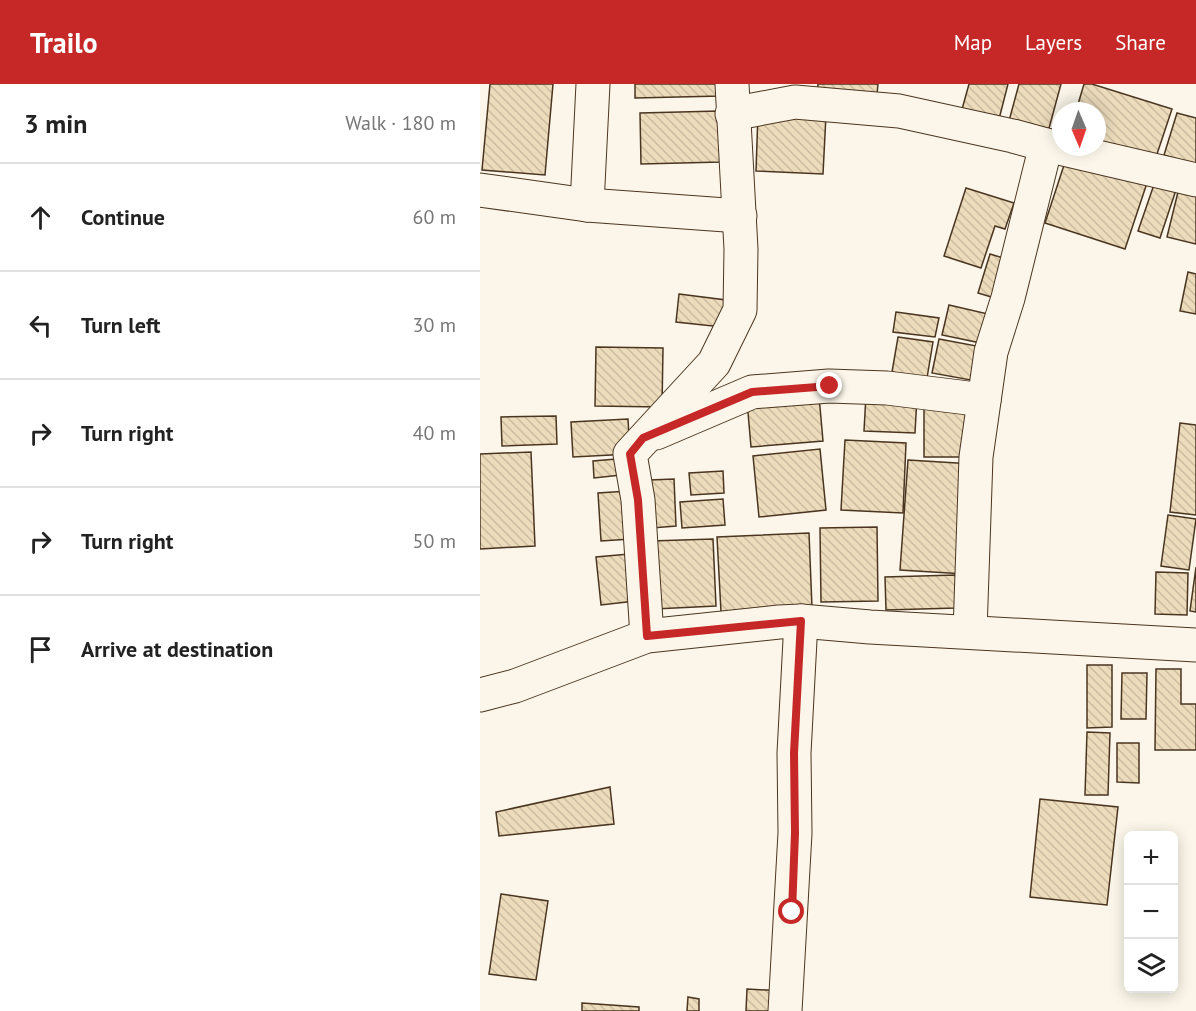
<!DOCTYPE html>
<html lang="en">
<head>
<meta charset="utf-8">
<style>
  :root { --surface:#fff; --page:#f6f6f6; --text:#222; --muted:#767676; --line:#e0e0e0; --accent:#c62828 }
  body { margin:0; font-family:"PT Sans",sans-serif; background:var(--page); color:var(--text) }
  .controls { position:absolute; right:18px; bottom:18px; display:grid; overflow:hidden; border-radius:9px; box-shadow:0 3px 15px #0003 }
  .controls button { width:54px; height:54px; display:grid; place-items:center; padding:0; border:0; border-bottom:2px solid var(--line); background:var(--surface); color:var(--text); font:30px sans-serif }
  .compass { position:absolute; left:572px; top:18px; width:54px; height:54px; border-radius:50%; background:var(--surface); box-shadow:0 3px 15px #0003; rotate:178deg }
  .stop { position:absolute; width:18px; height:18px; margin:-14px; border:4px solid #c62828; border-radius:50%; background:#fff }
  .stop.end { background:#c62828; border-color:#fff; box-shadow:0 2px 6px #0008 }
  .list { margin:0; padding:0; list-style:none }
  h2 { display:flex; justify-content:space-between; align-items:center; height:78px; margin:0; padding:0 24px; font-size:26px }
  h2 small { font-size:20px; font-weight:400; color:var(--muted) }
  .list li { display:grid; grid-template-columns:39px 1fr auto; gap:18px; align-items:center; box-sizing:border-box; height:108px; padding:0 24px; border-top:2px solid var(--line) }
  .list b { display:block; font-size:22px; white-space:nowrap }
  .list em { font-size:20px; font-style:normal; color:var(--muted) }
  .icon { flex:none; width:33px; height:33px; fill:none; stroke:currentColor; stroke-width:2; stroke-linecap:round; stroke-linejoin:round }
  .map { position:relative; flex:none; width:716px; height:927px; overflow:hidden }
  header { display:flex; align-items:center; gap:36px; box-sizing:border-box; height:84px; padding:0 30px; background:var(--accent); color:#fff }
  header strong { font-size:28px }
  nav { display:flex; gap:33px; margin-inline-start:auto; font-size:21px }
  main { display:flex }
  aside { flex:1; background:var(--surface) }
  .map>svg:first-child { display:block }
  .building { fill:url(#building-back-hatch); stroke:#4a3520; stroke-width:1.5 }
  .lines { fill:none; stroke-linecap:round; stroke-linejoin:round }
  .minor-casing { stroke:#4a3520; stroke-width:35 }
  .minor { stroke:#fbf6e9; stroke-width:33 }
  .route { stroke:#c62828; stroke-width:8 }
</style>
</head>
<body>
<header>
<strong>Trailo</strong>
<nav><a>Map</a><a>Layers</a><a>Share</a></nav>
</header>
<main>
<aside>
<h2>3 min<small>Walk · 180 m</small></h2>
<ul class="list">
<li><svg class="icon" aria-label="ahead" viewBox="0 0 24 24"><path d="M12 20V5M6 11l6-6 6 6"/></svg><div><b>Continue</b></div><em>60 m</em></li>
<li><svg class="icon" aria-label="left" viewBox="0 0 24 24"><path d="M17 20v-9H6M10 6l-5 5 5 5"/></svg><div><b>Turn left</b></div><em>30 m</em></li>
<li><svg class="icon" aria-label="right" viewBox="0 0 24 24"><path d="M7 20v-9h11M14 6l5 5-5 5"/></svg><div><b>Turn right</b></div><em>40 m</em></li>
<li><svg class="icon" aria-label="right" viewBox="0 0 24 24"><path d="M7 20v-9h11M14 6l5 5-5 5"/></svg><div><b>Turn right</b></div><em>50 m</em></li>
<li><svg class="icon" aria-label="arrive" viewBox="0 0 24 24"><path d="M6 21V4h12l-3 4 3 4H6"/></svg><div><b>Arrive at destination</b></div></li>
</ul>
</aside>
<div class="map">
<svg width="716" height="927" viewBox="0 0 716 927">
  <defs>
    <pattern id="building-back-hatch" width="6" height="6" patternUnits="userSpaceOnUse" patternTransform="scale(1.5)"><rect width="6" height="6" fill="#ecdcbc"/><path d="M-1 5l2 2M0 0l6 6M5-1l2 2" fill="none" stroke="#ccbda1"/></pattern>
  </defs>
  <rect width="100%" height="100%" fill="#fbf6e9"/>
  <g class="building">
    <path d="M 10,0 L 73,0 L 65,91 L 2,86 Z"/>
    <path d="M 155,0 L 241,0 L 241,12 L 155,14 Z"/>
    <path d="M 338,0 L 398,0 L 396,20 L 337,14 Z"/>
    <path d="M 489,0 L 528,0 L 518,39 L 481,29 Z"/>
    <path d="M 539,0 L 581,0 L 568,48 L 529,37 Z"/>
    <path d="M 604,0 L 612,0 L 692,25 L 674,79 L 617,61 L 617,27 L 596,27 Z"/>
    <path d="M 239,27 L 241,78 L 161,80 L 160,29 Z"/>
    <path d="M 278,29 L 346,31 L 343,90 L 276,87 Z"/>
    <path d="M 697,29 L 716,34 L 716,81 L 684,71 Z"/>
    <path d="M 587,72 L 667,99 L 645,165 L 565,139 Z"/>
    <path d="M 678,89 L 699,97 L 680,154 L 658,147 Z"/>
    <path d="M 486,104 L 534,119 L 525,145 L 515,142 L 501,184 L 464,172 Z"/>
    <path d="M 698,108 L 716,112 L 716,160 L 687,153 Z"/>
    <path d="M 510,170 L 530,176 L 518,215 L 498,209 Z"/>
    <path d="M 708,188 L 716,190 L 716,230 L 700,227 Z"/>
    <path d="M 199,210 L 246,216 L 242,243 L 196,238 Z"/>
    <path d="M 469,221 L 508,230 L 501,259 L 462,251 Z"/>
    <path d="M 416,228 L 459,234 L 455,253 L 413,248 Z"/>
    <path d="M 418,253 L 453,258 L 447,294 L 412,288 Z"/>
    <path d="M 459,255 L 502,263 L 496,297 L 452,289 Z"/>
    <path d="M 116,263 L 183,264 L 182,323 L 115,322 Z"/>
    <path d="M 386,311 L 437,313 L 435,349 L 384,347 Z"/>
    <path d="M 339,312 L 343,357 L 271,363 L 267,317 Z"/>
    <path d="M 496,317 L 496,373 L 444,373 L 444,318 Z"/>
    <path d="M 76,332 L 77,360 L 22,362 L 21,333 Z"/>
    <path d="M 148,335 L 150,370 L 93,373 L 91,338 Z"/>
    <path d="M 700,339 L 716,341 L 716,431 L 690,428 Z"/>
    <path d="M 365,356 L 426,359 L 423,429 L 361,426 Z"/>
    <path d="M 340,365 L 346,426 L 279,433 L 273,372 Z"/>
    <path d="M 51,368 L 55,462 L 0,465 L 0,370 Z"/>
    <path d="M 148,374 L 150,390 L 114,394 L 113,377 Z"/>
    <path d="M 428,376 L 493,380 L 485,490 L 420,486 Z"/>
    <path d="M 243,387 L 244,409 L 211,411 L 209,389 Z"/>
    <path d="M 194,395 L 196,442 L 172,444 L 170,396 Z"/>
    <path d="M 148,407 L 151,455 L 121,457 L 118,409 Z"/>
    <path d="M 243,415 L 245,441 L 202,444 L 200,418 Z"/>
    <path d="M 688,431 L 716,435 L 709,486 L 681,482 Z"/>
    <path d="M 397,443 L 398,517 L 341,518 L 340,444 Z"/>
    <path d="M 329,449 L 332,524 L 241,528 L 237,453 Z"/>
    <path d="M 233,455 L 236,522 L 174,525 L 171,457 Z"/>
    <path d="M 149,470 L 155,517 L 121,521 L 116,473 Z"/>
    <path d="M 716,483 L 716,528 L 710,527 Z"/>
    <path d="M 676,488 L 708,489 L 707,531 L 675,530 Z"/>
    <path d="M 476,491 L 476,524 L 406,526 L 405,493 Z"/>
    <path d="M 607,581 L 632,581 L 632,643 L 607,644 Z"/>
    <path d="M 676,585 L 701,585 L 701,620 L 716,620 L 716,666 L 675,666 Z"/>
    <path d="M 642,589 L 667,589 L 666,635 L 641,635 Z"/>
    <path d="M 607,648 L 630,649 L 628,711 L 605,711 Z"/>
    <path d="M 637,659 L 659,659 L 659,699 L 637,698 Z"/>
    <path d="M 130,703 L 134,740 L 19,752 L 16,728 Z"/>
    <path d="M 560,715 L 638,723 L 627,821 L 550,813 Z"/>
    <path d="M 21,810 L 68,817 L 56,896 L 9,890 Z"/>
    <path d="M 267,905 L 305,907 L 304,927 L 266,927 Z"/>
    <path d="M 208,913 L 219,915 L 219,927 L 207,927 Z"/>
    <path d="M 102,919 L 159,923 L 159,927 L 102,927 Z"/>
  </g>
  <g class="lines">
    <g class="minor-casing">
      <g id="minor">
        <path d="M 252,30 L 315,18 L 419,27 L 533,52 L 566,61 L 716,96"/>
        <path d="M 0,106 L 107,121 L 260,132"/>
        <path d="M 107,121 L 113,0"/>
        <path d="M 176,349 L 272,308 L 349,302 L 407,304 L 504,316"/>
        <path d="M 490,548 L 496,373 L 511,268 L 528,214 L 566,61"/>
        <path d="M 167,552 L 158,416 L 150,370 L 234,279 L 260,226 L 261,165 L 252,0"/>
        <path d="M 0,611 L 35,602 L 167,552 L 299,538 L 321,537 L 390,543 L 716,561"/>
        <path d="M 305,927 L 315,749 L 314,669 L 321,537"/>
      </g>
    </g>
    <use href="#minor" class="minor"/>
  </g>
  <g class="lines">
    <path class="route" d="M 312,828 L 315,749 L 314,669 L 321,537 L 167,552 L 158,416 L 150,370 L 163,354 L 272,308 L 350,302"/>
  </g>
</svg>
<div class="controls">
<button>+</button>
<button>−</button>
<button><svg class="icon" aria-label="layers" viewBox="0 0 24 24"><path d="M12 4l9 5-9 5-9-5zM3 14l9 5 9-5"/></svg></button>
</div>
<svg class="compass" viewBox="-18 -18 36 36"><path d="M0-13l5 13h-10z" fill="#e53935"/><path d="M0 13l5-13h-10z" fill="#767676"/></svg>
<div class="stop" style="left:312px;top:828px"></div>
<div class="stop end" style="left:350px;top:302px"></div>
</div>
</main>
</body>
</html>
